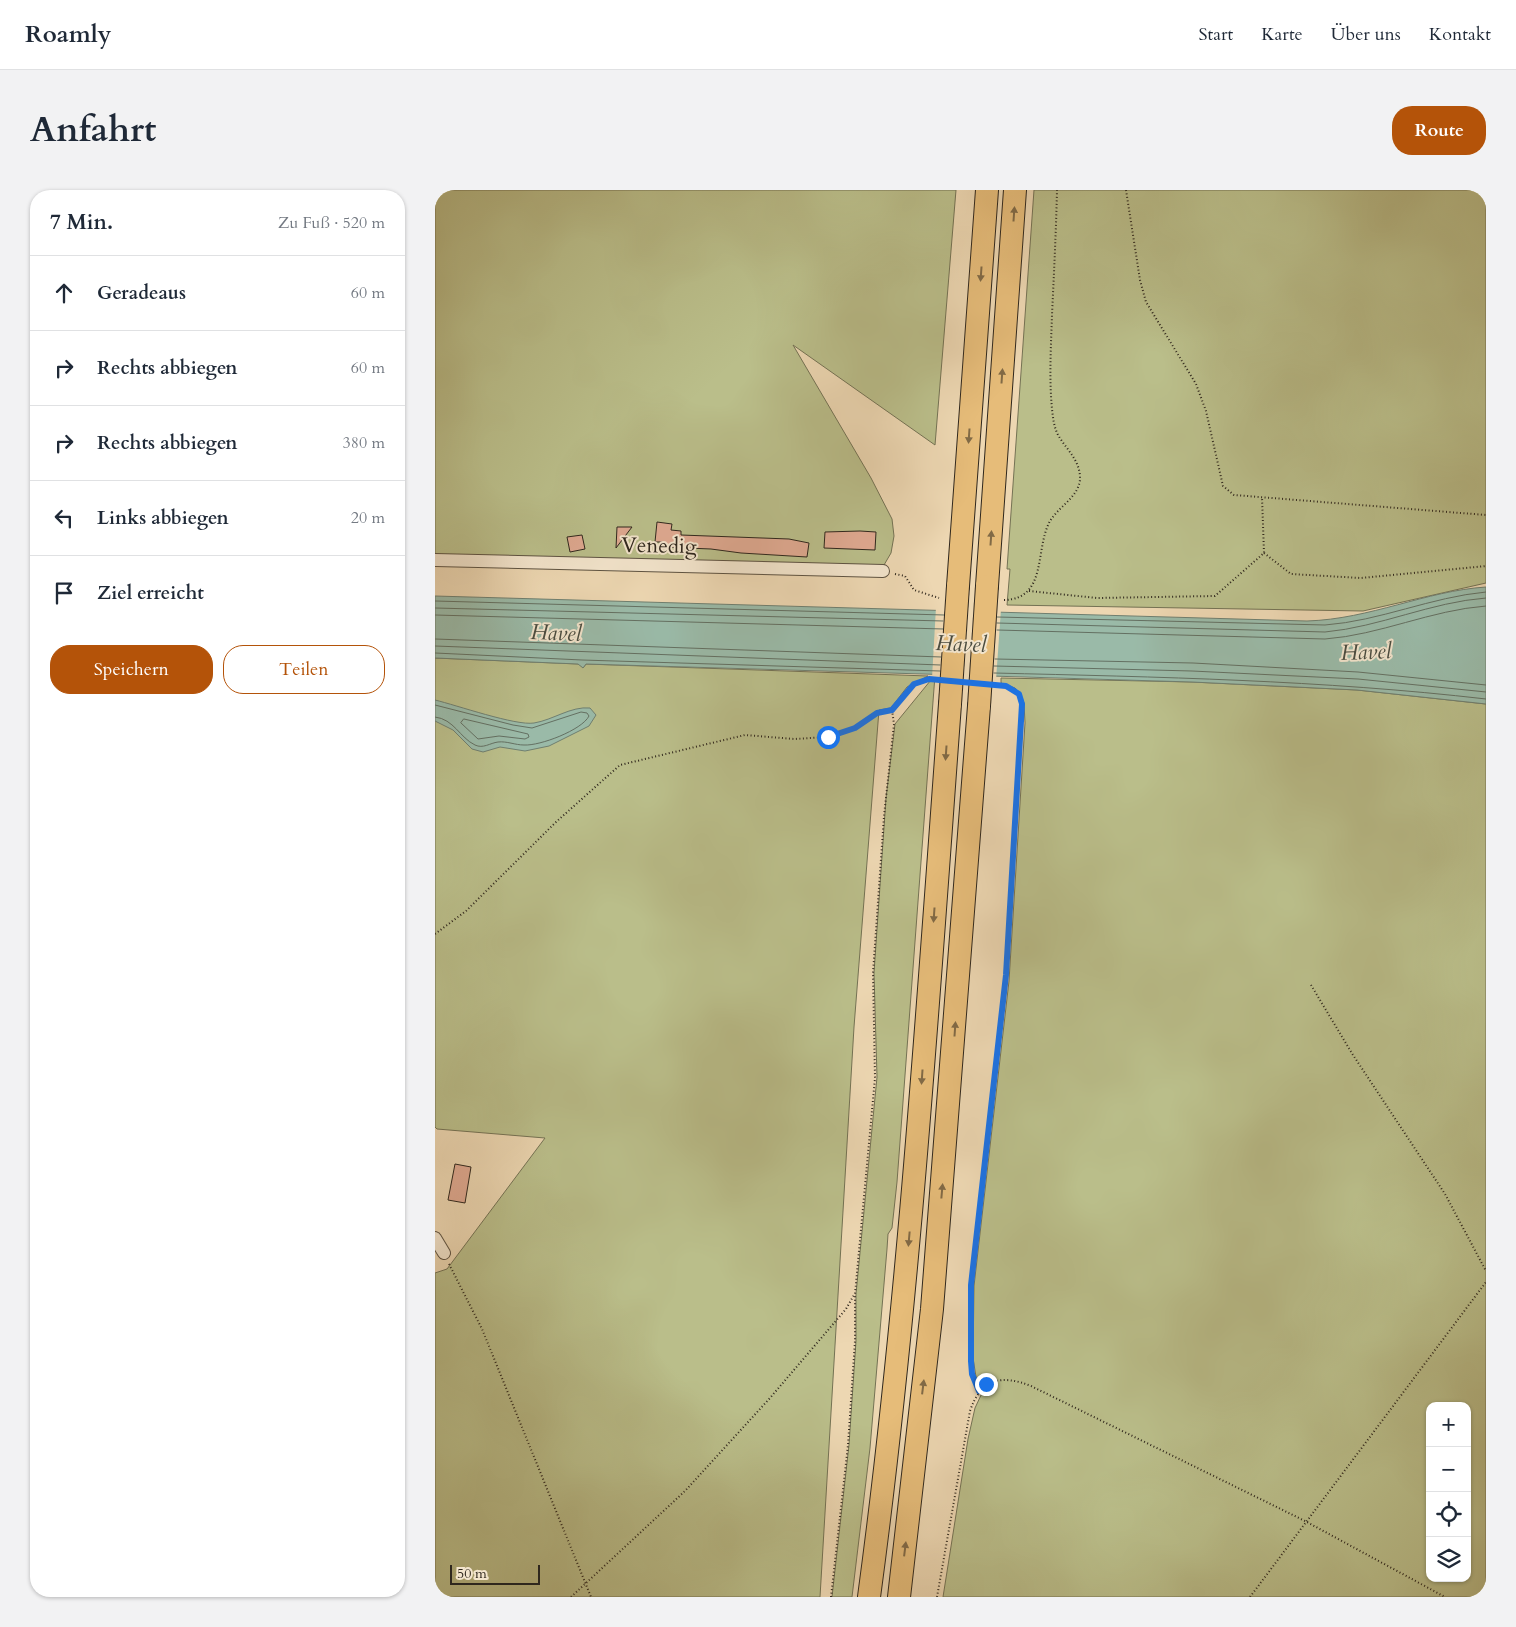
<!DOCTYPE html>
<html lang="de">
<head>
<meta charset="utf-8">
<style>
  :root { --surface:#fff; --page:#f2f2f3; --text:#1f2937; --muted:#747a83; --line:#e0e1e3; --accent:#b45309 }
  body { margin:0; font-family:Cardo,serif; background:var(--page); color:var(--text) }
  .controls { position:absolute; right:15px; bottom:15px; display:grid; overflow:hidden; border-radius:10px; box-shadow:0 1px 4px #0004 }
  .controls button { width:45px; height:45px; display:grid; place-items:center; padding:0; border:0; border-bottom:1px solid var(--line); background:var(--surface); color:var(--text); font:25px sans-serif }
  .scale { position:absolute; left:15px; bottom:12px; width:90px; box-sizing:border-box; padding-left:5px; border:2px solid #2f271d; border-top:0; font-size:14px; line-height:18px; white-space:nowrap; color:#2f271d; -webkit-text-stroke:4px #f3e5cd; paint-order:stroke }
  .stop { position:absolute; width:15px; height:15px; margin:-11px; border:4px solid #1a73e8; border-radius:50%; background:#fff }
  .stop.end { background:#1a73e8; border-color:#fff; box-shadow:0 1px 5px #0008 }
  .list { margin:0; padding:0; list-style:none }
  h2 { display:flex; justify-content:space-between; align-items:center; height:65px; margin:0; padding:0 20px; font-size:21px }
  h2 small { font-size:16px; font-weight:400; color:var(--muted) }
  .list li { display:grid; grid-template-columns:32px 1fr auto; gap:15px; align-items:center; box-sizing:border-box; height:75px; padding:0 20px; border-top:1px solid var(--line) }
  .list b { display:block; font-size:19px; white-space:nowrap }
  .list em { font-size:16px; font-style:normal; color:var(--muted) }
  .actions { display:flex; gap:10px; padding:15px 20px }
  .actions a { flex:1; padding:11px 0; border:1px solid var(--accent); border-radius:20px; text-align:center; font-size:18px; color:var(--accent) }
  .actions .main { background:var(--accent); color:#fff }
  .icon { flex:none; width:28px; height:28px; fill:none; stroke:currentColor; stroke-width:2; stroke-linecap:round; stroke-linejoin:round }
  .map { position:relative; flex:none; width:1051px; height:1407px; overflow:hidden; border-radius:20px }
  header { display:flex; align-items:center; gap:30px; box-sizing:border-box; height:70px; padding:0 25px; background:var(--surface); border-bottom:1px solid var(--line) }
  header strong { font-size:24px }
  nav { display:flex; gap:28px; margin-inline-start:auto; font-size:18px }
  .intro { display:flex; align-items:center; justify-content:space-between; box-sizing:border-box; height:120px; padding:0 30px }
  h1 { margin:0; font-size:35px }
  .button { padding:12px 22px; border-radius:20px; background:var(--accent); color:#fff; font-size:18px; font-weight:700 }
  main { display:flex; gap:30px; padding:0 30px }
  aside { flex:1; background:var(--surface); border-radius:20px; box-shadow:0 1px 4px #0004 }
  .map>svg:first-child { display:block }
  .green { fill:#babe8a; stroke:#747254; fill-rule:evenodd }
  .water { fill:#9abaa8; stroke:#6f7f70 }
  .pier { fill:#edd7b2 }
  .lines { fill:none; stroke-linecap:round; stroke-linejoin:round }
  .shore { stroke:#647062; stroke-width:1 }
  .building { fill:#dfa991; stroke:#2f271d }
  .minor-casing { stroke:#5e5342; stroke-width:14 }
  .motorway-casing { stroke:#2f271d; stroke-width:24 }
  .path { stroke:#2f271d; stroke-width:2; stroke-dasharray:1 2.5; stroke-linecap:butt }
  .minor { stroke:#f3e5cd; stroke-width:12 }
  .motorway { stroke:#e6bc79; stroke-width:22 }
  .motorway-bridge-casing { stroke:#2f271d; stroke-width:24; stroke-linecap:butt }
  .motorway-bridge { stroke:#e6bc79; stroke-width:22 }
  .oneway { fill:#816a46 }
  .route { stroke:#1a73e8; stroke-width:6 }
  .labels { text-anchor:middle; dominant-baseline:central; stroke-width:4; stroke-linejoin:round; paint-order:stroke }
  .street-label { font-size:21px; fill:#2f271d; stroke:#f3e5cd }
  .water-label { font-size:22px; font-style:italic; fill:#4a4c40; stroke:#f3e5cd }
</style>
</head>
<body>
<header>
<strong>Roamly</strong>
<nav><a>Start</a><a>Karte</a><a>Über uns</a><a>Kontakt</a></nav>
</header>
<div class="intro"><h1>Anfahrt</h1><a class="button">Route</a></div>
<main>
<aside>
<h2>7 Min.<small>Zu Fuß · 520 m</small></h2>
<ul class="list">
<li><svg class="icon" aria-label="ahead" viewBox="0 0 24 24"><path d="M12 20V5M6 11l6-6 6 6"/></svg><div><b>Geradeaus</b></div><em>60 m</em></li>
<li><svg class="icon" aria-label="right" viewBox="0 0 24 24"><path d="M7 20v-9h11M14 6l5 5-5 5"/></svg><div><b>Rechts abbiegen</b></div><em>60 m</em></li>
<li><svg class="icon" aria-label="right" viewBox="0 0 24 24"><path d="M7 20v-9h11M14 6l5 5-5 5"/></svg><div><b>Rechts abbiegen</b></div><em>380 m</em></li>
<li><svg class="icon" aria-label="left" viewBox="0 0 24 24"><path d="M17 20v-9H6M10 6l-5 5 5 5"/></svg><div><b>Links abbiegen</b></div><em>20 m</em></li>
<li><svg class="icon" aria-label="arrive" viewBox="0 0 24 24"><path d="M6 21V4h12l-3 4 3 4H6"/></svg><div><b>Ziel erreicht</b></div></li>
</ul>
<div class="actions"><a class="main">Speichern</a><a>Teilen</a></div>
</aside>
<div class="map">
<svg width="1051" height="1407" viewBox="0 0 1051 1407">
  <rect width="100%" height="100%" fill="#edd7b2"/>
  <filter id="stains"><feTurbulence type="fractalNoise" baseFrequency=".004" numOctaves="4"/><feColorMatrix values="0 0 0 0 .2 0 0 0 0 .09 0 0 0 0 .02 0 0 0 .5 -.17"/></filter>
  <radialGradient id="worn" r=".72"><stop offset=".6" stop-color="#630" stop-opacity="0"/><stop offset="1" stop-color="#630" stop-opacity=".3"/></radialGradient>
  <g class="green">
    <path d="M 0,0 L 521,0 L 500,255 L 358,155 L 436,288 L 457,329 L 459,346 L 456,363 L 449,375 L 0,367 Z"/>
    <path d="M 599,0 L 1051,0 L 1051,393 L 928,421 L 572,415 L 575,379 L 572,379 Z"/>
    <path d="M 0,468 L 144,474 L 148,478 L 151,474 L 493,486 L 472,497 L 456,518 L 444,520 L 419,837 L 385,1407 L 0,1407 L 0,1083 L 12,1079 L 110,948 L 2,939 L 0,937 Z"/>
    <path d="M 500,485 L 462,992 L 457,1038 L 453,1044 L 452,1059 L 435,1258 L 417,1407 L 397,1407 L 414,1255 L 421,1151 L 421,1104 L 442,887 L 439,783 L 451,608 L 460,534 Z"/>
    <path d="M 566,488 L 757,492 L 922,500 L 1051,514 L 1051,1407 L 508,1407 L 533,1249 L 540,1218 L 547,1203 L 542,1193 L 538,1168 L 539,1096 L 574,791 L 590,533 L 589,513 L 585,503 L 580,498 L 566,493 ZM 995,1216 L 1032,1216 L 1032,1388 L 995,1388 Z"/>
  </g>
  <g class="water">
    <path d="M 1051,397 L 1051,514 L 922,500 L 757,492 L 151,474 L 148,478 L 143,474 L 0,468 L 0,406 L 872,431 C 936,429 990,401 1051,397 Z"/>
    <path d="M 0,510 C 21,515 81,536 99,533 C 118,530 136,516 155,518 L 161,525 L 154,536 L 114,556 L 90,561 L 65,557 L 48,562 L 37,559 L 18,540 L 0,531 Z"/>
  </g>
  <path class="pier" d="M 501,417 L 566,419 L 561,490 L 497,488 Z"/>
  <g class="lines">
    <g class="shore">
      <path d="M 0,411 L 509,425"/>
      <path d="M 0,418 L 508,431"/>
      <path d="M 0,425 L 508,439"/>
      <path d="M 562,427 L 890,435 C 945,431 996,407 1051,402"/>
      <path d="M 562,433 L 890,442 C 945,437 996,412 1051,408"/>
      <path d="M 562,440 L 890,449 C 945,445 996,420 1051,416"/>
      <path d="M 0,449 L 506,467"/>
      <path d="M 0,456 L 505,475"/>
      <path d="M 0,463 L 147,470 L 505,481"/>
      <path d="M 560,469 L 758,473 L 923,482 L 1051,495"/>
      <path d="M 559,476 L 757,481 L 923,489 L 1051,502"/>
      <path d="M 559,483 C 723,487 887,490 1051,509"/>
      <path d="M 0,515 L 78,535 L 97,538 L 146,522 L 152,523 L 154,526 C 147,540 105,556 89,555 C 80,555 72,551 63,552 C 55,553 48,559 40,555 C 25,548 19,529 0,527"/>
      <path d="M 29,529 L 93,544 L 94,547 L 90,549 L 64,546 L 43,549 L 26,533 Z"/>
    </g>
  </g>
  <g class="building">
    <path d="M 222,332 L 237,334 L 236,340 L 246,341 L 246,345 L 354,349 L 374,353 L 372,367 L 306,363 L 276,359 L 227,357 L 227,352 L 220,352 Z"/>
    <path d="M 182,337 L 197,337 L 181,358 Z"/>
    <path d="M 425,341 L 441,342 L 440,360 L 389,358 L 390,342 Z"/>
    <path d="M 147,345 L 150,359 L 135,362 L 132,347 Z"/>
    <path d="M 20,974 L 36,977 L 30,1013 L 13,1010 Z"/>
  </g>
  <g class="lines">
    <g class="minor-casing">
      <g id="minor">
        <path d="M 0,370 L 448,381"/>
        <path d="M 0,1048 L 9,1063"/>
      </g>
    </g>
    <g class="motorway-casing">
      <g id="motorway">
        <path d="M 523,396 L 552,0"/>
        <path d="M 552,396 L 580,0"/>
        <path d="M 434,1407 C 474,1111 493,812 515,514"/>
        <path d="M 464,1407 L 497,1119 L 544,516"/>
      </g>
    </g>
    <g class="path">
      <path d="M 691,0 L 705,90 L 711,112 L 761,194 L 771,221 L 788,296 L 799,305 L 1051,325"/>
      <path d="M 829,363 L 856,384 L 926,388 L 1051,376"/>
      <path d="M 460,384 L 470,386 L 479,400 L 504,408"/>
      <path d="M 594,401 L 662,408 L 780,406 L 829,363 L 827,307"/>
      <path d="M 569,410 C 612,409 600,361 614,333 C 621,318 645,307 645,288 C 645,270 631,259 623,245 C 619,237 618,228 617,219 C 614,188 616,156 617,125 C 619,83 621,42 622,0"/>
      <path d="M 0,744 L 31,721 L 121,632 L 185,575 L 310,545 L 359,549 L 393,547 L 419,538 L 442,523 L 457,520"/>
      <path d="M 876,795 L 918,865 L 1010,1004 L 1051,1081"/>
      <path d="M 14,1074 L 47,1139 L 156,1407"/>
      <path d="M 544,1201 L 537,1184 L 536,1171 L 537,1095 L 571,785 L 587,514 C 583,501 576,497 563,495"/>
      <path d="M 136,1407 L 250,1301 L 335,1208 L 411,1119 L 419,1105"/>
      <path d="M 396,1407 L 413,1255 L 420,1151 L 420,1104 L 440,888 L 438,783 L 449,626 L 459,534 L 457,520 C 468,505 477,487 498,489"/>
      <path d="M 502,1407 L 535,1221 C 546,1189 566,1184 596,1196 L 870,1331 L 1010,1407"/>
      <path d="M 815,1407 L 1051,1092"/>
    </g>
    <use href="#minor" class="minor"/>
    <use href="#motorway" class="motorway"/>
    <g class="motorway-bridge-casing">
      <g id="motorway-bridge">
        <path d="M 515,514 L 523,396"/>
        <path d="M 544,516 L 552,396"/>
      </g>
    </g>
    <use href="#motorway-bridge" class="motorway-bridge"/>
  </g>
  <defs><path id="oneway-solid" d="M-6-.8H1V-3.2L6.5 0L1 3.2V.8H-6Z" transform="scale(1.25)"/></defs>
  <g class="oneway">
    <use href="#oneway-solid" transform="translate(579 24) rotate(-86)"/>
    <use href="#oneway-solid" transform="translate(546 84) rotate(94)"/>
    <use href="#oneway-solid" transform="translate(567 186) rotate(-86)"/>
    <use href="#oneway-solid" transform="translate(534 246) rotate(94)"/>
    <use href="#oneway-solid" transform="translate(556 348) rotate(-86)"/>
    <use href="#oneway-solid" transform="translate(511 563) rotate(94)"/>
    <use href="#oneway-solid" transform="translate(499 725) rotate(94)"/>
    <use href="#oneway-solid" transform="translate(520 839) rotate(-86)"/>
    <use href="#oneway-solid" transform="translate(487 887) rotate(94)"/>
    <use href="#oneway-solid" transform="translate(507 1001) rotate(-85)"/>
    <use href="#oneway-solid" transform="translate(474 1049) rotate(95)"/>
    <use href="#oneway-solid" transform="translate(488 1197) rotate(-83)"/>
    <use href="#oneway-solid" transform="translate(470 1359) rotate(-83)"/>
  </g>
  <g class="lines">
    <path class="route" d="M 393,547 L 420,538 L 442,523 L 457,520 L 479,494 L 494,489 L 571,496 L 584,504 L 587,514 L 571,785 L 536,1095 L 536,1171 L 537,1184 L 544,1201 L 551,1194"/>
  </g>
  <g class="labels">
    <g class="street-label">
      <text transform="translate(224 356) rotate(1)">Venedig</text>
    </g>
    <g class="water-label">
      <text transform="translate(121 443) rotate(2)">Havel</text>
      <text transform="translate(526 454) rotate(2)">Havel</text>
      <text transform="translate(931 462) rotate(-2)">Havel</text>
    </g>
  </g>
  <rect width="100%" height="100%" filter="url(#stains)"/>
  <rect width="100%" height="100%" fill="url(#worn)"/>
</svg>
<div class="controls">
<button>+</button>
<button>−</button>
<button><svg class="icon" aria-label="locate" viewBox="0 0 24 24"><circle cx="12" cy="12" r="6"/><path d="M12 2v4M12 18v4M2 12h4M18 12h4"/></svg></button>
<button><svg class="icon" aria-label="layers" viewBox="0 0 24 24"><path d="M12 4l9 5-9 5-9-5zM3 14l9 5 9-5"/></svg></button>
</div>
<div class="scale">50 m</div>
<div class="stop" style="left:393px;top:547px"></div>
<div class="stop end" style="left:551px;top:1194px"></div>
</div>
</main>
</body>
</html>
